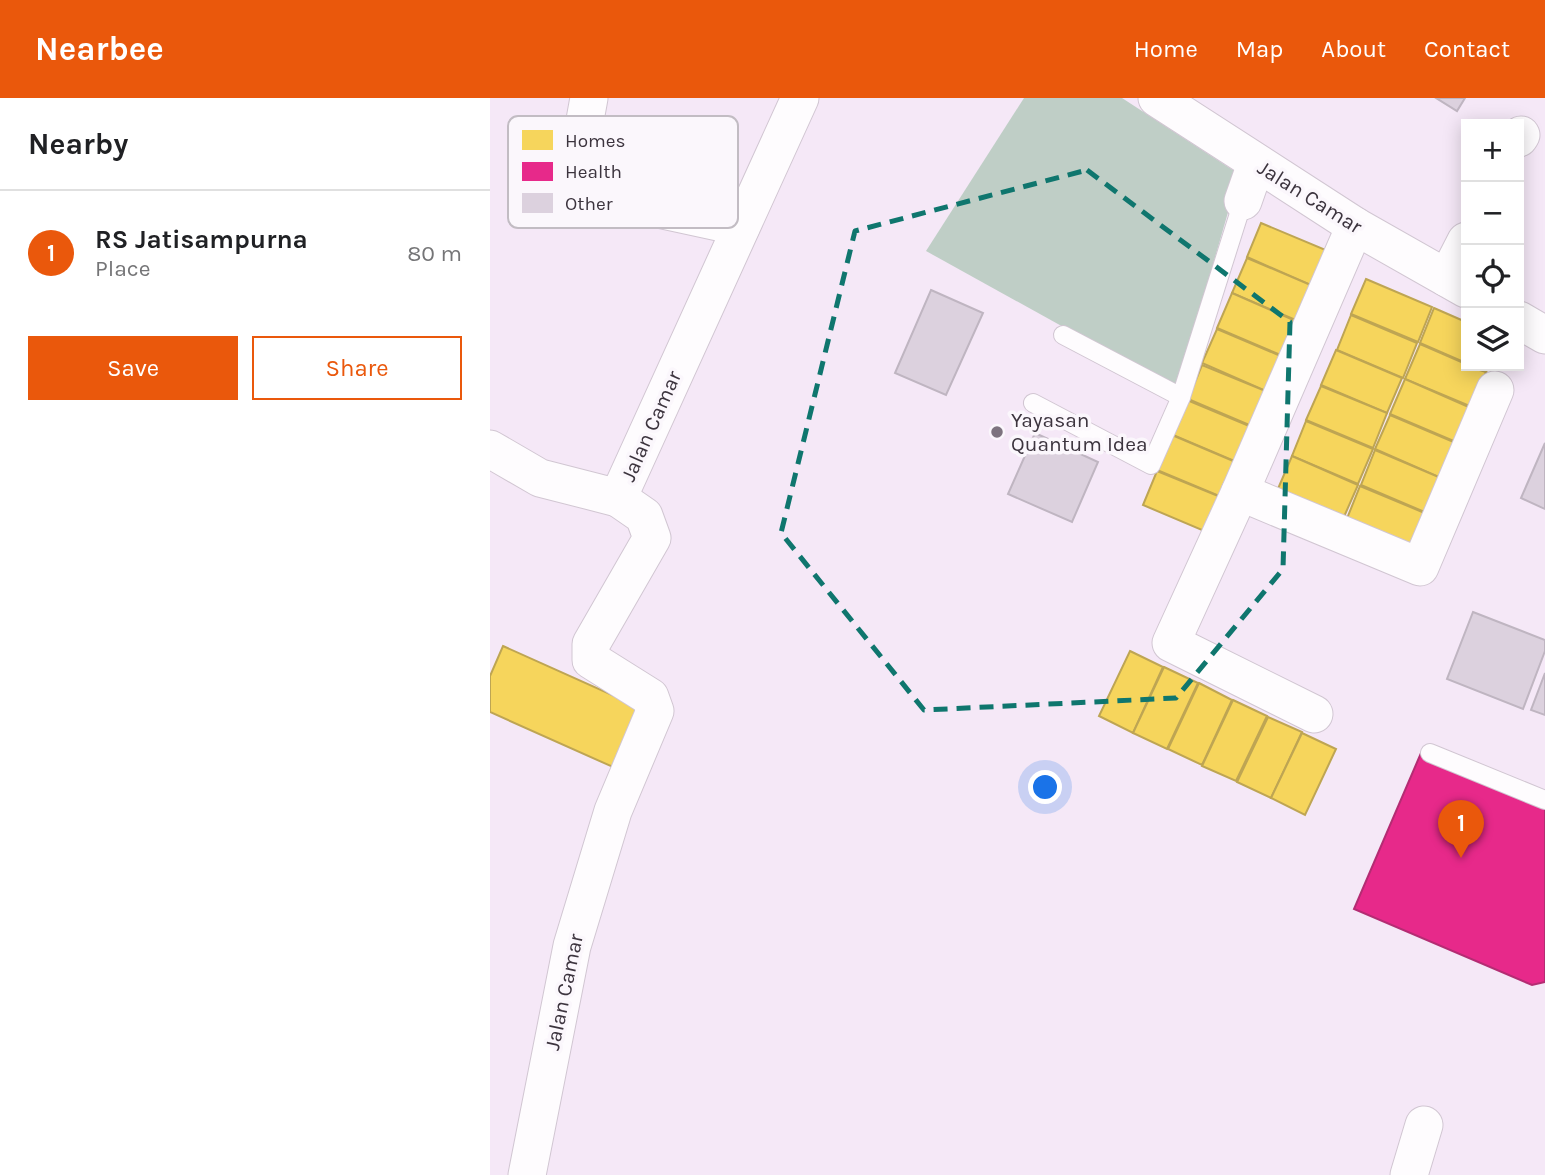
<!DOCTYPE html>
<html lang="en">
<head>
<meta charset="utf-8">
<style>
  :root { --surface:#fff; --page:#f6f6f6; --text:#202124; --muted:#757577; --line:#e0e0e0; --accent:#ea580c }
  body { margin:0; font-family:Karla,sans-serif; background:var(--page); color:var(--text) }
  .controls { position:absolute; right:21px; top:21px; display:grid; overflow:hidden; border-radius:0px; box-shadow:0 4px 18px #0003 }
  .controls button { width:63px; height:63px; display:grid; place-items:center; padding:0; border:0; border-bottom:2px solid var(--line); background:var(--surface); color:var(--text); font:35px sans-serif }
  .you { position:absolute; left:556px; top:690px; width:24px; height:24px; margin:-18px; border:5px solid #fff; border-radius:50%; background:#1a73e8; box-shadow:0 0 0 10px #1a73e833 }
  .badge { display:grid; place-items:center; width:46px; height:46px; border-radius:50%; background:var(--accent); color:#fff; font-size:23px; font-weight:700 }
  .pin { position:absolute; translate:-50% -58px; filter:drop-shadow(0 2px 4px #0008) }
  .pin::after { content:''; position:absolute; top:37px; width:24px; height:21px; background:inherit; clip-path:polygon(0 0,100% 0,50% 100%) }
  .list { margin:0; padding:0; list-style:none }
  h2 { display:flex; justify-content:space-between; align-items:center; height:91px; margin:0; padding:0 28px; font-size:30px }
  h2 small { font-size:23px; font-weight:400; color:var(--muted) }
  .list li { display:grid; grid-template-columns:46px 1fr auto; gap:21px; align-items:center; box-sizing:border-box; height:126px; padding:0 28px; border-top:2px solid var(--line) }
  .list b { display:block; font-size:26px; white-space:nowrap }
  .list p { margin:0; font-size:23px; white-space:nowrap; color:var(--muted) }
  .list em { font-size:23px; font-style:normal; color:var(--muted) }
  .actions { display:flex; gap:14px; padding:21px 28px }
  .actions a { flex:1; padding:16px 0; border:2px solid var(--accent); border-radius:0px; text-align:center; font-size:24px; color:var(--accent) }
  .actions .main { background:var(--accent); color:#fff }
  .icon { flex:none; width:38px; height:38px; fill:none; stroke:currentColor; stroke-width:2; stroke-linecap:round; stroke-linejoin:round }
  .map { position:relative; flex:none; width:1055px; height:1077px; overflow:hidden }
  header { display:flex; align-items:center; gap:42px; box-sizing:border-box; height:98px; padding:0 35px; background:var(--accent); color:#fff }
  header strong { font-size:33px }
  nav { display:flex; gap:38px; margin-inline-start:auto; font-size:24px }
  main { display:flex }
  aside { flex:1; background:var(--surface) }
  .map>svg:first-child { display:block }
  .forest { fill:#bfcec6 }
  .homes { fill:#f6d55c; stroke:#bea553; stroke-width:2 }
  .health { fill:#e7298a; stroke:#b42c73; stroke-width:2 }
  .building { fill:#dcd1de; stroke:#bfb5c1; stroke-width:2 }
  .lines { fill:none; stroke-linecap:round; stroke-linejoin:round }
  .lane-casing { stroke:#d1c6d2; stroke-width:20 }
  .street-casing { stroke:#d1c6d2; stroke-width:39 }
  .lane { stroke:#fefcfe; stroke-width:18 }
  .street { stroke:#fefcfe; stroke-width:37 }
  .marked { fill:none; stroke:#0f766e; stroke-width:5; stroke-dasharray:14 9; stroke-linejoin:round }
  .poi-dot { fill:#7d737f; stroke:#fbf7fc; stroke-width:2.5 }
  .labels { text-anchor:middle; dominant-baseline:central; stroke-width:7; stroke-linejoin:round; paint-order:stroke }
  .street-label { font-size:21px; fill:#3c343e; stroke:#fbf7fc }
  .poi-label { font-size:21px; fill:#3c343e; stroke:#fbf7fc; text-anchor:start }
  .key { fill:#fbf7fc; stroke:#c2bcc3; stroke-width:2 }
  .key-label { font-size:19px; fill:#3c343e }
</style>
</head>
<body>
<header>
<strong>Nearbee</strong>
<nav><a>Home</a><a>Map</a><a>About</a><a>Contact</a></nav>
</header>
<main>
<aside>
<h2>Nearby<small></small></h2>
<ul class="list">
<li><span class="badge">1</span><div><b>RS Jatisampurna</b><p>Place</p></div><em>80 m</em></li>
</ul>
<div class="actions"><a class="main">Save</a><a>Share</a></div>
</aside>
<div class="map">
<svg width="1055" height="1077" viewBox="0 0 1055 1077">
  <rect width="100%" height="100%" fill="#f5e8f7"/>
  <path class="forest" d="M 534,0 L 632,0 L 749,76 L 687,292 L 436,153 Z"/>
  <g class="homes">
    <path d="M 771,125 L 838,153 L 823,188 L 757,159 Z"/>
    <path d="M 757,160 L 823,188 L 808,223 L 742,195 Z"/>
    <path d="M 876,181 L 942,209 L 928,244 L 861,216 Z"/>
    <path d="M 742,195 L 808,224 L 793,258 L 727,230 Z"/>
    <path d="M 944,210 L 976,224 L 976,265 L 930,245 Z"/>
    <path d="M 861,217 L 927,245 L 913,280 L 847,252 Z"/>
    <path d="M 727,231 L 793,259 L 778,294 L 712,265 Z"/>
    <path d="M 930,246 L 976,266 L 976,268 L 996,274 L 982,309 L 915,281 Z"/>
    <path d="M 846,252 L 912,280 L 897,315 L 831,287 Z"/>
    <path d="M 712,267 L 778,294 L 764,329 L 698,301 Z"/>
    <path d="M 983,268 L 999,268 L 996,274 Z"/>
    <path d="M 915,281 L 981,310 L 966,344 L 900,316 Z"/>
    <path d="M 831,288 L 897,315 L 883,350 L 816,322 Z"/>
    <path d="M 697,302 L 764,330 L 749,365 L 683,337 Z"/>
    <path d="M 900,317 L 966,345 L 951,380 L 885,351 Z"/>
    <path d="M 816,323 L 883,351 L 868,386 L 802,358 Z"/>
    <path d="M 682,337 L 748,365 L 734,400 L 667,372 Z"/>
    <path d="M 885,352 L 951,380 L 937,415 L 871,387 Z"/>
    <path d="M 802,358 L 868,387 L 853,421 L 787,393 Z"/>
    <path d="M 667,373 L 733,400 L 719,435 L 653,407 Z"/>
    <path d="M 870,388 L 937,416 L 922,450 L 856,423 Z"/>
    <path d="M 13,548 L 149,609 L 123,669 L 0,614 L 0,578 Z"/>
    <path d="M 640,553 L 673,569 L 643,635 L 609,618 Z"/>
    <path d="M 674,569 L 708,585 L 677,651 L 643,635 Z"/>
    <path d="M 709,585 L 742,602 L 712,667 L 678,651 Z"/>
    <path d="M 743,602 L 777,618 L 746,683 L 712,668 Z"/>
    <path d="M 778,619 L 812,634 L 781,700 L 747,684 Z"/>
    <path d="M 812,635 L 846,651 L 815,717 L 781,700 Z"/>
  </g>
  <path class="health" d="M 931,655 L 1055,708 L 1055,884 L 1042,887 L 864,811 Z"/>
  <g class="building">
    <path d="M 946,0 L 975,0 L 967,13 Z"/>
    <path d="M 441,192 L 493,215 L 456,297 L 405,275 Z"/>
    <path d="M 545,335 L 608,364 L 582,424 L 518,396 Z"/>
    <path d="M 1055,345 L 1055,411 L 1031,400 Z"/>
    <path d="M 983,514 L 1055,542 L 1055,553 L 1033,611 L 957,581 Z"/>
    <path d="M 1055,575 L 1055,617 L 1041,612 Z"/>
  </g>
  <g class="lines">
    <g class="lane-casing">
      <g id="lane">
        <path d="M 573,237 L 691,299"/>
        <path d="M 543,305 L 661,367 L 691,299 L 753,103"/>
        <path d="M 940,655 L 1055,702"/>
      </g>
    </g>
    <g class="street-casing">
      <g id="street">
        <path d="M 99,0 L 85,77 L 97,93 L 117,100 L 251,129"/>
        <path d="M 667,0 L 865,128 L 976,191"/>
        <path d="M 1029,40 L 1031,37"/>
        <path d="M 753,103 L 766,66"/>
        <path d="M 957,180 L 976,143"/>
        <path d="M 1029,222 L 1055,237"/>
        <path d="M 0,351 L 50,380 L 128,400 L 310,0"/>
        <path d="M 750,394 L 930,469 L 1005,292"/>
        <path d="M 824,616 L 681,545 L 750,394 L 865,128"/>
        <path d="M 37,1077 L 82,848 L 123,713 L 165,613 L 160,599 L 101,562 L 101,546 L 162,440 L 154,418 L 128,400"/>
        <path d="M 919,1077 L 934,1027"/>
      </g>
    </g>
    <use href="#lane" class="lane"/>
    <use href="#street" class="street"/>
  </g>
  <path class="marked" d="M 597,72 L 800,224 L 793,471 L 686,600 L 434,612 L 291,435 L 365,133 Z"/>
  <circle class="poi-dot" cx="507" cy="334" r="7"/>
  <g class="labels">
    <g class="street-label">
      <text transform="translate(820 99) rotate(32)">Jalan Camar</text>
      <text transform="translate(161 328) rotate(-66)">Jalan Camar</text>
      <text transform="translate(74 894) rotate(-78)">Jalan Camar</text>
    </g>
    <g class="poi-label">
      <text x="521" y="322">Yayasan<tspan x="521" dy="24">Quantum Idea</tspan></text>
    </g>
  </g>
  <rect x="18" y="18" width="230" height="112" rx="10" class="key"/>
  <rect x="32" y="32" width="31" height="20" fill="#f6d55c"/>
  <rect x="32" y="64" width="31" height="19" fill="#e7298a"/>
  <rect x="32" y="95" width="31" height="20" fill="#dcd1de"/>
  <g class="key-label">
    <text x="75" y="49">Homes</text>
    <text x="75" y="80">Health</text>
    <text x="75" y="112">Other</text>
  </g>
</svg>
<div class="controls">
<button>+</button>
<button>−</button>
<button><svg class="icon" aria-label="locate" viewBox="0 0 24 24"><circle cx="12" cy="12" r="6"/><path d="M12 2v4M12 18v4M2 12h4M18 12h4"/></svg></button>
<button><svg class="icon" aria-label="layers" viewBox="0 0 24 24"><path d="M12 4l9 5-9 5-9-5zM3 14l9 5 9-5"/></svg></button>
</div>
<div class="you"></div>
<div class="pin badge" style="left:971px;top:760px">1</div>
</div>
</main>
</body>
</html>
